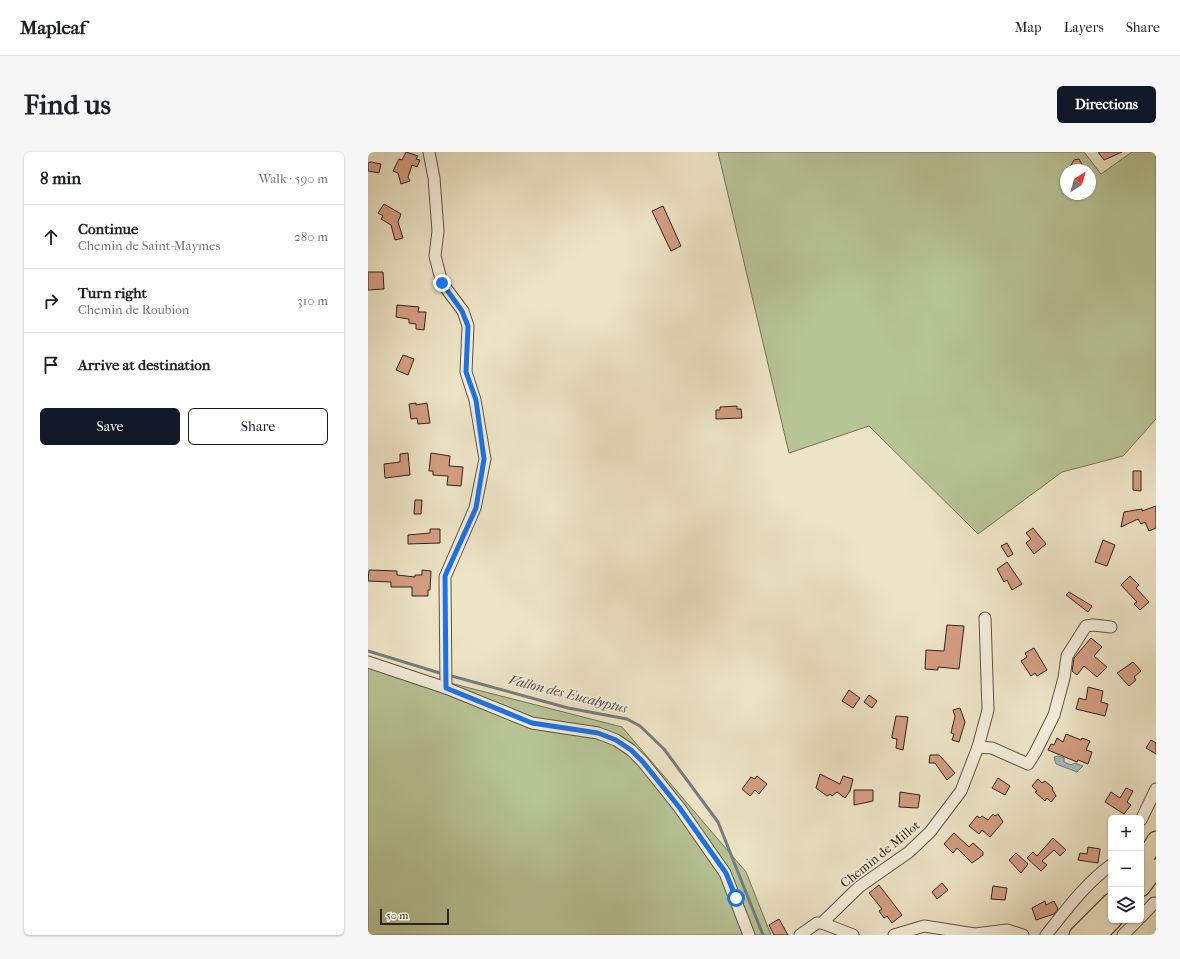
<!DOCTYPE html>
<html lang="en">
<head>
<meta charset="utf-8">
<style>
  :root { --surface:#fff; --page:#f6f6f6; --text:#202124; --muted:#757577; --line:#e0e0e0; --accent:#111827 }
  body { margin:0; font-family:"IM FELL French Canon",serif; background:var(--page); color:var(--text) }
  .controls { position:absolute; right:12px; bottom:12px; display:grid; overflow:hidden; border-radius:6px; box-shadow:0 1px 3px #0004 }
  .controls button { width:36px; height:36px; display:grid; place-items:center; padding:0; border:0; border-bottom:1px solid var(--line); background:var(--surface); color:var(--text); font:20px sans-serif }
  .compass { position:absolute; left:692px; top:12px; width:36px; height:36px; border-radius:50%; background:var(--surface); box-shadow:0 1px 3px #0004; rotate:37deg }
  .scale { position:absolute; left:12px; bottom:10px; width:69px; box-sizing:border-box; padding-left:4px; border:2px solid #30221c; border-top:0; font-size:11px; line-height:14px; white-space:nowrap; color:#30221c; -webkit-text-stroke:3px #f3edda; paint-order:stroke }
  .stop { position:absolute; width:12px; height:12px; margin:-9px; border:3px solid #1a73e8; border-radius:50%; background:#fff }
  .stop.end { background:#1a73e8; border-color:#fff; box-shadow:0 1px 4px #0008 }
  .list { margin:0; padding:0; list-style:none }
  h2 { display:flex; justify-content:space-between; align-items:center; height:52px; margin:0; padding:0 16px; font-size:17px }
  h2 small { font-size:13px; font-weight:400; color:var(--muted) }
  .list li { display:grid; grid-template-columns:26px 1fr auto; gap:12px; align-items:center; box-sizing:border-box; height:64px; padding:0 16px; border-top:1px solid var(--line) }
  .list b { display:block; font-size:15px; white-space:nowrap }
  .list p { margin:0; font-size:13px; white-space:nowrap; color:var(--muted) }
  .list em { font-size:13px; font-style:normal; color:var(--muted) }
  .actions { display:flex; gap:8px; padding:12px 16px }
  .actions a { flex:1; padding:9px 0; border:1px solid var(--accent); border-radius:6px; text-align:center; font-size:14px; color:var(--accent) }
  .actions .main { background:var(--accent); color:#fff }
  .icon { flex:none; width:22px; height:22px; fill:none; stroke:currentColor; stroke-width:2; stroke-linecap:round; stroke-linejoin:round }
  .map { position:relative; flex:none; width:788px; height:783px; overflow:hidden; border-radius:6px }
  header { display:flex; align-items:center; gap:24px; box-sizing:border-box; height:56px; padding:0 20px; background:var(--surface); border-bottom:1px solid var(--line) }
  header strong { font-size:19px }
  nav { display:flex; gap:22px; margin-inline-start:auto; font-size:14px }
  .intro { display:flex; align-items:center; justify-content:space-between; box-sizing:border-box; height:96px; padding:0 24px }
  h1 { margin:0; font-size:28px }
  .button { padding:10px 18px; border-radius:6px; background:var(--accent); color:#fff; font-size:14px; font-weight:700 }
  main { display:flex; gap:24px; padding:0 24px }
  aside { flex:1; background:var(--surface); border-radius:6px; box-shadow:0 1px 3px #0004 }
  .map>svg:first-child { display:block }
  .green { fill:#b7c496; stroke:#747359; fill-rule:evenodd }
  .water { fill:#a0bbc1; stroke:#737e7f }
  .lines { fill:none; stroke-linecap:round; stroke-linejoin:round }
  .stream { stroke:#737e7f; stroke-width:3 }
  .building { fill:#d49d81; stroke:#30221c }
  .street-casing { stroke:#5f5246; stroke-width:13 }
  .primary-casing { stroke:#30221c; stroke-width:19 }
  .street { stroke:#f3edda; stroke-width:11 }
  .primary { stroke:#ede4c6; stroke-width:17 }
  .route { stroke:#1a73e8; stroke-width:5 }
  .labels { text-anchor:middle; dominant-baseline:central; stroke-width:3.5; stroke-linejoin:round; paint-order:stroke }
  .street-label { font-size:13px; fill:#30221c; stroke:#f3edda }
  .water-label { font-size:14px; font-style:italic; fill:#52504e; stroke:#f3edda }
</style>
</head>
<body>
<header>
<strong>Mapleaf</strong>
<nav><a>Map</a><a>Layers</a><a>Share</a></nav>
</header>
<div class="intro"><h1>Find us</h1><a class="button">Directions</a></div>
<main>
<aside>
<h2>8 min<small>Walk · 590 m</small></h2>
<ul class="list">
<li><svg class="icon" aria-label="ahead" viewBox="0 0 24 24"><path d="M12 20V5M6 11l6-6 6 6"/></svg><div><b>Continue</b><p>Chemin de Saint-Maymes</p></div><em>280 m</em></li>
<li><svg class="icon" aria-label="right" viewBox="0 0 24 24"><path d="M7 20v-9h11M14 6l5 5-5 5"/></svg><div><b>Turn right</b><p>Chemin de Roubion</p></div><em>310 m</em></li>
<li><svg class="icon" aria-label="arrive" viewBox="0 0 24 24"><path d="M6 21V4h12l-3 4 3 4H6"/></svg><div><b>Arrive at destination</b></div></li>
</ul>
<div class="actions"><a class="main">Save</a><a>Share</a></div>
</aside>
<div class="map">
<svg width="788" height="783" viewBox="0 0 788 783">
  <rect width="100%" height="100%" fill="#ede4c6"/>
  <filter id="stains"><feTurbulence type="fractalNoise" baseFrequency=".005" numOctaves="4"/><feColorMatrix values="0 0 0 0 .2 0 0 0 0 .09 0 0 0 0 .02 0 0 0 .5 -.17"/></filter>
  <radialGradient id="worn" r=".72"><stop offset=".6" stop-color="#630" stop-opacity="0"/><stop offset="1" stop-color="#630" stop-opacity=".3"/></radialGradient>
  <g class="green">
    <path d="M 350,0 L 716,0 L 733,22 L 764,0 L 788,0 L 788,267 L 755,304 L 694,320 L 610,382 L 501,274 L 421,301 ZM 698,18 L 722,18 L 722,42 L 698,42 Z"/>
    <path d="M 0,510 L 254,575 L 378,720 L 403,783 L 0,783 Z"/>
  </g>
  <path class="water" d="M 690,604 L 696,606 L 696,610 L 703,613 L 707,611 L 715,614 L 709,620 L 688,612 L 686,605 Z"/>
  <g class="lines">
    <g class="stream">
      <path d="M 0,499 L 75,522"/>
      <path d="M 80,523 L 200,556 L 259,567 L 272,574 L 296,597 L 350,670 L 395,783"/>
    </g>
  </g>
  <g class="building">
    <path d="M 38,0 L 50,4 L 48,7 L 52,8 L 49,15 L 44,13 L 40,25 L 42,29 L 33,32 L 30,21 L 25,19 L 31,7 L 34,8 Z"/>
    <path d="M 730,0 L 754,0 L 736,8 Z"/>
    <path d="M 711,7 L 717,18 L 700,18 L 706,8 Z"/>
    <path d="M 3,10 L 13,12 L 11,21 L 0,19 L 0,11 Z"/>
    <path d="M 16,52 L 33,62 L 30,70 L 35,86 L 27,88 L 23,73 L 13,67 L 15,64 L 10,61 Z"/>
    <path d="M 295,54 L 313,94 L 303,99 L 284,59 Z"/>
    <path d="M 0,120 L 15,120 L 16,137 L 0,138 Z"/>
    <path d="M 29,153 L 51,155 L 50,160 L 58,160 L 56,178 L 48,177 L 48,172 L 41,171 L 41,167 L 28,165 Z"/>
    <path d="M 35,203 L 46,207 L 40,223 L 28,218 Z"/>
    <path d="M 48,251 L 48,253 L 59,251 L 62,271 L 50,272 L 49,266 L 43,267 L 41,252 Z"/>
    <path d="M 369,254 L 369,257 L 373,257 L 374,266 L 348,267 L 348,258 L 352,258 L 352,255 Z"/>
    <path d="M 40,301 L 42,323 L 17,326 L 16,312 L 32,310 L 32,302 Z"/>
    <path d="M 63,301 L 82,304 L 81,314 L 95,315 L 93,334 L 79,333 L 80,324 L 65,323 L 65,319 L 61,319 Z"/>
    <path d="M 765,319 L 773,319 L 773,339 L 765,338 Z"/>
    <path d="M 47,348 L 54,348 L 53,362 L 46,362 Z"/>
    <path d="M 788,354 L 788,376 L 781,379 L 777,370 L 773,372 L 770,367 L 753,375 L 756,360 L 774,357 L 774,359 Z"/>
    <path d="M 665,376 L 678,392 L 666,402 L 658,391 L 663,387 L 658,381 Z"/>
    <path d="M 62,377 L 72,377 L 72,391 L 40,392 L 40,383 L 62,381 Z"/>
    <path d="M 735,388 L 747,393 L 739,414 L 727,410 Z"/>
    <path d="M 639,391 L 645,402 L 640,405 L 633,394 Z"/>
    <path d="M 639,410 L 654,432 L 644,438 L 639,428 L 636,430 L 629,417 Z"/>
    <path d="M 1,418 L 29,419 L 29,423 L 47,425 L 47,423 L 54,423 L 54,418 L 63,419 L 62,438 L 60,438 L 60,444 L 44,444 L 44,435 L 23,435 L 23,430 L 0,429 Z"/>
    <path d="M 762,424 L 771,433 L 768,436 L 781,450 L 772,458 L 766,452 L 769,450 L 753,433 Z"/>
    <path d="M 701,440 L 724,454 L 720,460 L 698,443 Z"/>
    <path d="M 579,473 L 596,474 L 591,517 L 570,515 L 570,518 L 557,517 L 558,498 L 576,499 Z"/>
    <path d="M 723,486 L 734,495 L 726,504 L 739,515 L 729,525 L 716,514 L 709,523 L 704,519 L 706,506 Z"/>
    <path d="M 666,496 L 679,518 L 669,524 L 667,521 L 663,524 L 653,509 L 659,505 L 657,501 Z"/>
    <path d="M 765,510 L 773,519 L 766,525 L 768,528 L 761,534 L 749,521 Z"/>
    <path d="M 720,535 L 735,539 L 733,550 L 740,552 L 737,564 L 708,557 L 711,546 L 718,548 Z"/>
    <path d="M 481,538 L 492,546 L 485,556 L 474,549 Z"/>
    <path d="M 501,543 L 509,549 L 504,556 L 496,550 Z"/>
    <path d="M 592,556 L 597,570 L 591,590 L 584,588 L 586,582 L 583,581 L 587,564 L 585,558 Z"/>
    <path d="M 528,564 L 540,565 L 535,598 L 528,596 L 529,587 L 524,586 L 524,584 Z"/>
    <path d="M 698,582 L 713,588 L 714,586 L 722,589 L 718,598 L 724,600 L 720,612 L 710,608 L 709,610 L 680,598 L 683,592 L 686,593 L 689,586 L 695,590 Z"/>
    <path d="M 783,588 L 788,591 L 788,602 L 778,596 Z"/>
    <path d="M 562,603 L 571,603 L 574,606 L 587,621 L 579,628 L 567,611 L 561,611 Z"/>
    <path d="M 452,622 L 472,632 L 475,624 L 485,627 L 482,639 L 477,646 L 469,640 L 464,644 L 462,642 L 459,644 L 448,636 Z"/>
    <path d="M 389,624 L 399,632 L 391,642 L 387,638 L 382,644 L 374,637 L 383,625 L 387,627 Z"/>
    <path d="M 630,626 L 642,634 L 637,643 L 624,636 Z"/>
    <path d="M 670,627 L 674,631 L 677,629 L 685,636 L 684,637 L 688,644 L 683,650 L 679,646 L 677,649 L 667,640 L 669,639 L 664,634 Z"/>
    <path d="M 758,636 L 765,639 L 759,650 L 763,653 L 756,662 L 737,650 L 743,640 L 752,646 Z"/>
    <path d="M 486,638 L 505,638 L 505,649 L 486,653 Z"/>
    <path d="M 532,640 L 552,643 L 550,656 L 531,655 Z"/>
    <path d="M 625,662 L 627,664 L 630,662 L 635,670 L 622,685 L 614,678 L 611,682 L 601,674 L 609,664 L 612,666 L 614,664 L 620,668 Z"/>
    <path d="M 586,681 L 601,695 L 605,691 L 615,700 L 615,703 L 604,711 L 589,696 L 585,701 L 576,692 Z"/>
    <path d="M 685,686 L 698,698 L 692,704 L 686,698 L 674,709 L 679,713 L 673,719 L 659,706 L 665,700 L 669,704 Z"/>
    <path d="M 720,695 L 732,697 L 730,711 L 710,708 L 712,701 L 719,702 Z"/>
    <path d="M 648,701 L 660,712 L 653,721 L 641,708 Z"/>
    <path d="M 574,731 L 580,738 L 569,747 L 564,740 Z"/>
    <path d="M 511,733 L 534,763 L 524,771 L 519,764 L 516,766 L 511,759 L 514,757 L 501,741 Z"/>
    <path d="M 625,734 L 639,736 L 637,748 L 623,747 Z"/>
    <path d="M 677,749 L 678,753 L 686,749 L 690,757 L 686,762 L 668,768 L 664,756 Z"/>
    <path d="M 411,767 L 420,783 L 406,783 L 401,773 Z"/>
  </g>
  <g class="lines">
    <g class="street-casing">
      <g id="street">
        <path d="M 61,0 L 66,26 L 70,79 L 67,104 L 74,131 L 95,159 L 100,174 L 98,220 L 107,248 L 117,307 L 107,356 L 77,425 L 78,536"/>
        <path d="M 0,510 L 78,536 L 164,571 L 230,581 L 248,588 L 263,598 L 275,610 L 311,655 L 357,721 L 381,783"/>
        <path d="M 610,595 L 624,596 L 660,612 L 667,601 L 686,563 L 696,526 L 699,504 L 718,474 L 725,473 L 743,475"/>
        <path d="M 773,668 L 788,637"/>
        <path d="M 773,765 L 786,751"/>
        <path d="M 454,771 L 485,783"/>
        <path d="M 432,783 L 449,771 L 454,771 L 491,735 L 541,700 L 562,680 L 593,639 L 610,595 L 620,558 L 617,466"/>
        <path d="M 526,783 L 556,774 L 607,782 L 639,778 L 655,783"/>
        <path d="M 678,783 C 698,758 717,732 743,713"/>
        <path d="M 755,783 L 770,768"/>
      </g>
    </g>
    <g class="primary-casing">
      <g id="primary">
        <path d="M 773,712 L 788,688"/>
        <path d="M 773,736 L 788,716"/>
        <path d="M 710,783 L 743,750"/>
        <path d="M 730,783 L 745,768"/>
      </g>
    </g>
    <use href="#street" class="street"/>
    <use href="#primary" class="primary"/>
  </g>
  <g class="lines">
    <path class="route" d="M 74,131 L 94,159 L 100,174 L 98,220 L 108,248 L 116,307 L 108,356 L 77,424 L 78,536 L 164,571 L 230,581 L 248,588 L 263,598 L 275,610 L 311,655 L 358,721 L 368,746"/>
  </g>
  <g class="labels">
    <g class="street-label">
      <text transform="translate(512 702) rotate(-39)">Chemin de Millot</text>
    </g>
    <g class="water-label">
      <text transform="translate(200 542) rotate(14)">Vallon des Eucalyptus</text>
    </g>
  </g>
  <rect width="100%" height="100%" filter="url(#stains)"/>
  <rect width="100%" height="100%" fill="url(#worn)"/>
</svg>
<div class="controls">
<button>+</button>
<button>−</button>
<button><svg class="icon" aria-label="layers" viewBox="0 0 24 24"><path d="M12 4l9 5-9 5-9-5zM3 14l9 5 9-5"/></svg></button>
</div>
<svg class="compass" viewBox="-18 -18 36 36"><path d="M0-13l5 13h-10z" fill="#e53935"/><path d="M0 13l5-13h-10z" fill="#757577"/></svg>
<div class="scale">50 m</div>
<div class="stop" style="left:368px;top:746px"></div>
<div class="stop end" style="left:74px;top:131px"></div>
</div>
</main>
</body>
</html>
